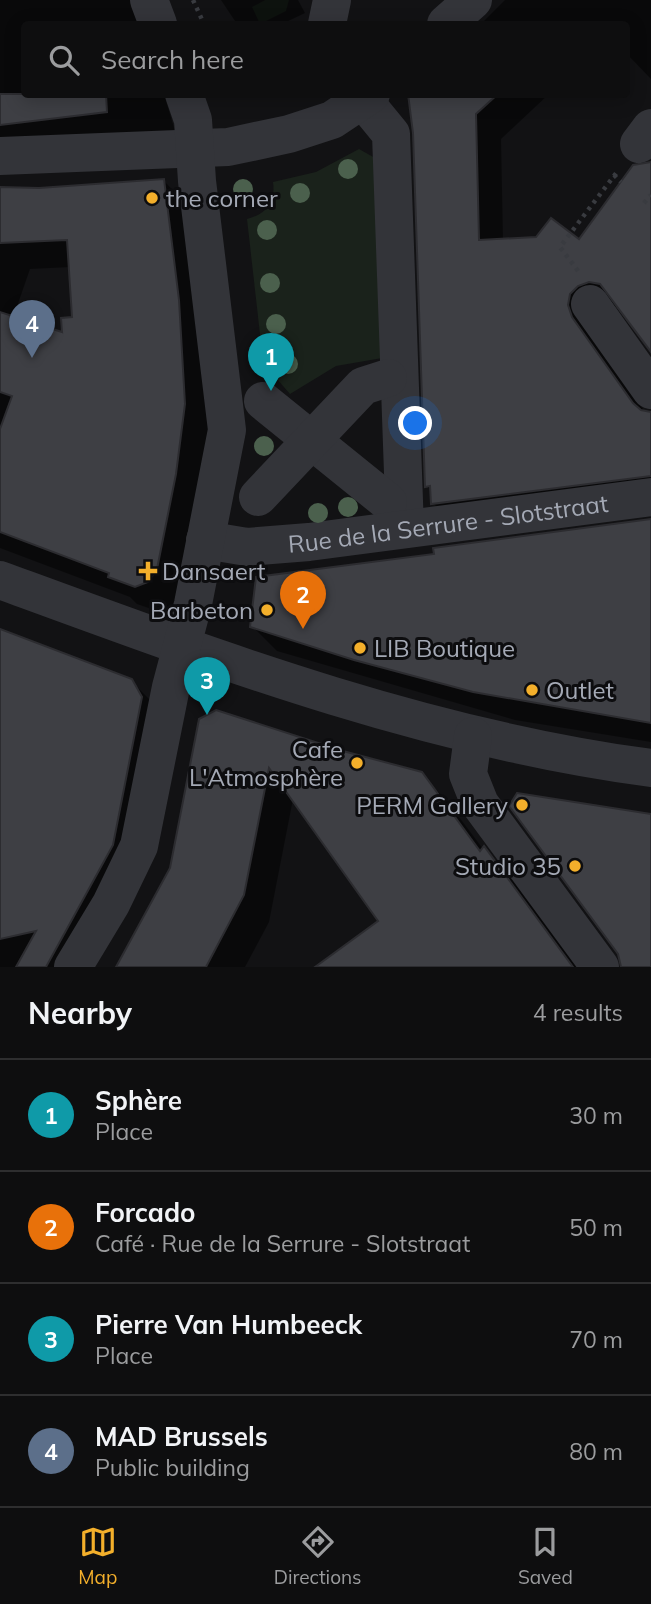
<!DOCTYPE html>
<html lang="en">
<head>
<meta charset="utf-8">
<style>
  :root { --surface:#0e0e0f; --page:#171718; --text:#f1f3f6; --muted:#9b9c9e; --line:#2e2e2f; --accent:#f3af2b }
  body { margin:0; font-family:Mulish,sans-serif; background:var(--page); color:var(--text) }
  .you { position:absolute; left:416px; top:424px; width:24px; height:24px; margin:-18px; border:5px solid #fff; border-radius:50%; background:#1a73e8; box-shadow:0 0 0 10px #1a73e833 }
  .badge { display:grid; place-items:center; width:46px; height:46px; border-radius:50%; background:var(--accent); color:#fff; font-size:23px; font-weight:700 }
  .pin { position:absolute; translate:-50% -58px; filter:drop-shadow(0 2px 4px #0008) }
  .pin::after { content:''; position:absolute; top:37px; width:24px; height:21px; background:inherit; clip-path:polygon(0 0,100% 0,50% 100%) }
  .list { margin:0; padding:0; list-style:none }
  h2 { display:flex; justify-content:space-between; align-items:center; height:91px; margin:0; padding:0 28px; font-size:30px }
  h2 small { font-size:23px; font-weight:400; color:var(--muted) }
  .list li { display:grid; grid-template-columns:46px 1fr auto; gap:21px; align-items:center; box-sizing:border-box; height:112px; padding:0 28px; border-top:2px solid var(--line) }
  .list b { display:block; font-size:26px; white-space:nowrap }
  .list p { margin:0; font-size:23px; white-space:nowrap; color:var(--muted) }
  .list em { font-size:23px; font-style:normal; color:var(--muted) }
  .icon { flex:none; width:38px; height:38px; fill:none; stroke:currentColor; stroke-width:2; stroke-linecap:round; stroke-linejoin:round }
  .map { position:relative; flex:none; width:651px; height:967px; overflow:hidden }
  .search { position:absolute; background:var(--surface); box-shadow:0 4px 18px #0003; left:21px; right:21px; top:21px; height:77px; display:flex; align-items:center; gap:18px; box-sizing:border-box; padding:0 24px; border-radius:7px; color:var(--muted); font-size:26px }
  .sheet { height:539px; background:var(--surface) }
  nav { display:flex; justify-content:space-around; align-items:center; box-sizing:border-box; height:98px; border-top:2px solid var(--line); background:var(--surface); font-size:19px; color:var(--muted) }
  nav a { display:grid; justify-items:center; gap:4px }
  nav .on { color:var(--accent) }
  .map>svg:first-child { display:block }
  .green { fill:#1a221b }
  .shadow { fill:#0007; fill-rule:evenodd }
  .building { fill:#3e3f44; stroke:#2c2c30; stroke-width:2 }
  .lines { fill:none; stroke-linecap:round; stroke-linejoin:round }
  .path { stroke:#393b40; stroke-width:4.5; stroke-dasharray:3.5 5; stroke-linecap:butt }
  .minor { stroke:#333439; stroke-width:38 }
  .tree { fill:#4b604d }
  .poi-dot { fill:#f3af2b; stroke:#0d0d0f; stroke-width:2.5 }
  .labels { text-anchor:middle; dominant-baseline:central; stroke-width:6; stroke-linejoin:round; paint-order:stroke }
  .poi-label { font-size:24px; fill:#a4a9b5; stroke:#0d0d0f; text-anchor:start }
  .street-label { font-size:24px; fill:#a4a9b5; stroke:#0d0d0f }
</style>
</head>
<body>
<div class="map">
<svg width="651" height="967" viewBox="0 0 651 967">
  <rect width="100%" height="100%" fill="#121214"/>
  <g class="green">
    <path d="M 265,0 L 289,0 L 286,11 L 260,24 L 252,7 Z"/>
    <path d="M 359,149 L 382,162 L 388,357 L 336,366 L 290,394 L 270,371 L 262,352 L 247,219 C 266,214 276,203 273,182 L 316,172 Z"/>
  </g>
  <g class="shadow">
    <path d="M 0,0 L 136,0 L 144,24 L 24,24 L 24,94 L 164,94 L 175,131 L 0,153 Z"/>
    <path d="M 221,0 L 298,0 L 305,13 L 282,24 L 237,24 Z"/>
    <path d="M 505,0 L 651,0 L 651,79 L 626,53 L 626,24 L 481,24 Z"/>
    <path d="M 410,94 L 549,94 L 501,139 L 503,240 L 579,241 L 651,163 L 651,352 L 621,308 L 614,306 L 596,343 L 645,412 L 651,413 L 651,503 L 458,528 L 433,503 L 432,491 L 427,486 L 415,133 Z"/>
    <path d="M 164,181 L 190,208 L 211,432 L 181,602 L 171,611 L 163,613 L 137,604 L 130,597 L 0,548 L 0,188 L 39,190 ZM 71,267 L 74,319 L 64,334 L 13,318 L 30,269 Z"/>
    <path d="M 651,521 L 651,742 L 515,720 L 277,651 L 252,626 L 436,556 Z"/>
    <path d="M 0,631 L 131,681 L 163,713 L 95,967 L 0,967 Z"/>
    <path d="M 201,721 L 421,774 L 447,801 L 483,849 L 509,874 L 579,967 L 318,967 L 381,921 L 293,799 L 269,922 L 245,967 L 117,967 L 172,869 Z"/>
  </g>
  <g class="building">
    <path d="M 0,94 L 106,94 L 107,112 L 0,125 Z"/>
    <path d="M 408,94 L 498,94 L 476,114 L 479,240 L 536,237 L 551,218 L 579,239 L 633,165 L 651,162 L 651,352 L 600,284 L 589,282 L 578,286 L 570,294 L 568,305 L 572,317 L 633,403 L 641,410 L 651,412 L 651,476 L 431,504 L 430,486 L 425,487 L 413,133 Z"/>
    <path d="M 164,179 L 179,300 L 185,404 L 176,474 L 157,569 L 148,582 L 135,587 L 108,577 L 109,573 L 0,532 L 0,429 L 12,396 L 0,392 L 0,312 L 62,332 L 61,318 L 72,317 L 67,240 L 0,243 L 0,187 L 39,188 Z"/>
    <path d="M 651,519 L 651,723 L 473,692 L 354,660 L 250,627 L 256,577 L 434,554 L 433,548 Z"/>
    <path d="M 0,629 L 132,679 L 142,697 L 113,845 L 46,967 L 16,967 L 36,931 L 0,939 Z"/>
    <path d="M 216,710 L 343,751 L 422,772 L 480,851 L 484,846 L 573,967 L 315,967 L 378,921 L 269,768 L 244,895 L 206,967 L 116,967 L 170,868 L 199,719 Z"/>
    <path d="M 517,793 L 651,814 L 651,967 L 621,967 L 618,954 L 509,806 Z"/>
  </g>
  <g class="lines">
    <g class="path">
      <path d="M 193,0 L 204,24"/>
      <path d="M 614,175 L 621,182"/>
      <path d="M 644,203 L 651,195"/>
      <path d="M 578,271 L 560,247 L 617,172"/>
    </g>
    <g class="minor">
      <path d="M 149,0 L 158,24"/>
      <path d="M 327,24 L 332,0"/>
      <path d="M 446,24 L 473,0"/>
      <path d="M 364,101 L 391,134 L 405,529"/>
      <path d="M 639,144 L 651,128"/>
      <path d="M 0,156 L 228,147 L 289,134 L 332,120 L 371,94"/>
      <path d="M 590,304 L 651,390"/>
      <path d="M 263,401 L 388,502"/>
      <path d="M 258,497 L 363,386 L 388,378"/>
      <path id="s1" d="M 205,540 L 247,547 L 309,542 L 651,497"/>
      <path d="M 0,580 C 213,658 425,738 651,768"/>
      <path d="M 473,736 L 468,774 L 480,804 L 600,967"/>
      <path d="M 73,967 L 111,904 L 139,846 L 171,687 L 193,604 L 227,430 L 197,181 L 193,120 L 184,94"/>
    </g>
  </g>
  <g class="tree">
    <circle cx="348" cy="169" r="10"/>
    <circle cx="243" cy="189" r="10"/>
    <circle cx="300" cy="193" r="10"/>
    <circle cx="267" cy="230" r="10"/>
    <circle cx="270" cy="283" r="10"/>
    <circle cx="276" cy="324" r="10"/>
    <circle cx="288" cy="364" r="10"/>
    <circle cx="264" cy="446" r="10"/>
    <circle cx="348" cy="507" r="10"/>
    <circle cx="318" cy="513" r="10"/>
  </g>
  <g class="poi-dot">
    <circle cx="152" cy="198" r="7"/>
    <path d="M144.5 560.5h7v7h7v7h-7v7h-7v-7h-7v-7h7z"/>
    <circle cx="267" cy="610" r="7"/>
    <circle cx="360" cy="648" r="7"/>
    <circle cx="532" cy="690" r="7"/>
    <circle cx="357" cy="763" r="7"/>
    <circle cx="522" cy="805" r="7"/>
    <circle cx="575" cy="866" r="7"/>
  </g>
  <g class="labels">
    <g class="poi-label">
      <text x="166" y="198">the corner</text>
      <text x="162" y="571">Dansaert</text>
      <text x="253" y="610" text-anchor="end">Barbeton</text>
      <text x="374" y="648">LIB Boutique</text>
      <text x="546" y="690">Outlet</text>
      <text x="343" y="749" text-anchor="end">Cafe<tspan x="343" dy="28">L'Atmosphère</tspan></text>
      <text x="508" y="805" text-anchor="end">PERM Gallery</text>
      <text x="561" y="866" text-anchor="end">Studio 35</text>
    </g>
    <g class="street-label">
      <text stroke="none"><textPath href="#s1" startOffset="245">Rue de la Serrure - Slotstraat</textPath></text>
    </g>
  </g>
</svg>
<div class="you"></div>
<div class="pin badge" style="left:271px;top:391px;background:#0f9aa8">1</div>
<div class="pin badge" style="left:303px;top:629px;background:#e8710a">2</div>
<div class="pin badge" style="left:207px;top:715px;background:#0f9aa8">3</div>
<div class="pin badge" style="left:32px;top:358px;background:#5c6f8a">4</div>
<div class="search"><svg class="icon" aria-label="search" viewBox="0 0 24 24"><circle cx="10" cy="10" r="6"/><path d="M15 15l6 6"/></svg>Search here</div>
</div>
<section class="sheet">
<h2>Nearby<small>4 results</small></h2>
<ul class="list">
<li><span class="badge" style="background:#0f9aa8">1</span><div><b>Sphère</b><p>Place</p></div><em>30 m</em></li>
<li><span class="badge" style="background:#e8710a">2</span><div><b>Forcado</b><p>Café · Rue de la Serrure - Slotstraat</p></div><em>50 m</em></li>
<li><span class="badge" style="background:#0f9aa8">3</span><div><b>Pierre Van Humbeeck</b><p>Place</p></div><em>70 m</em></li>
<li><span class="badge" style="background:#5c6f8a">4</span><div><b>MAD Brussels</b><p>Public building</p></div><em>80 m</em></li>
</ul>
</section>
<nav>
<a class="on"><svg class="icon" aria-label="map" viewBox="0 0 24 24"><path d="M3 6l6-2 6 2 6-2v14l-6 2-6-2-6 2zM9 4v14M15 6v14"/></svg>Map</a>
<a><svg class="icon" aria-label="directions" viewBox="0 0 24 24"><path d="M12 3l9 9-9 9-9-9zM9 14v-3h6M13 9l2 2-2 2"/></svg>Directions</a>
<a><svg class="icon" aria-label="saved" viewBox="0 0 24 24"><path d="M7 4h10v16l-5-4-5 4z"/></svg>Saved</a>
</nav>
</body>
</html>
